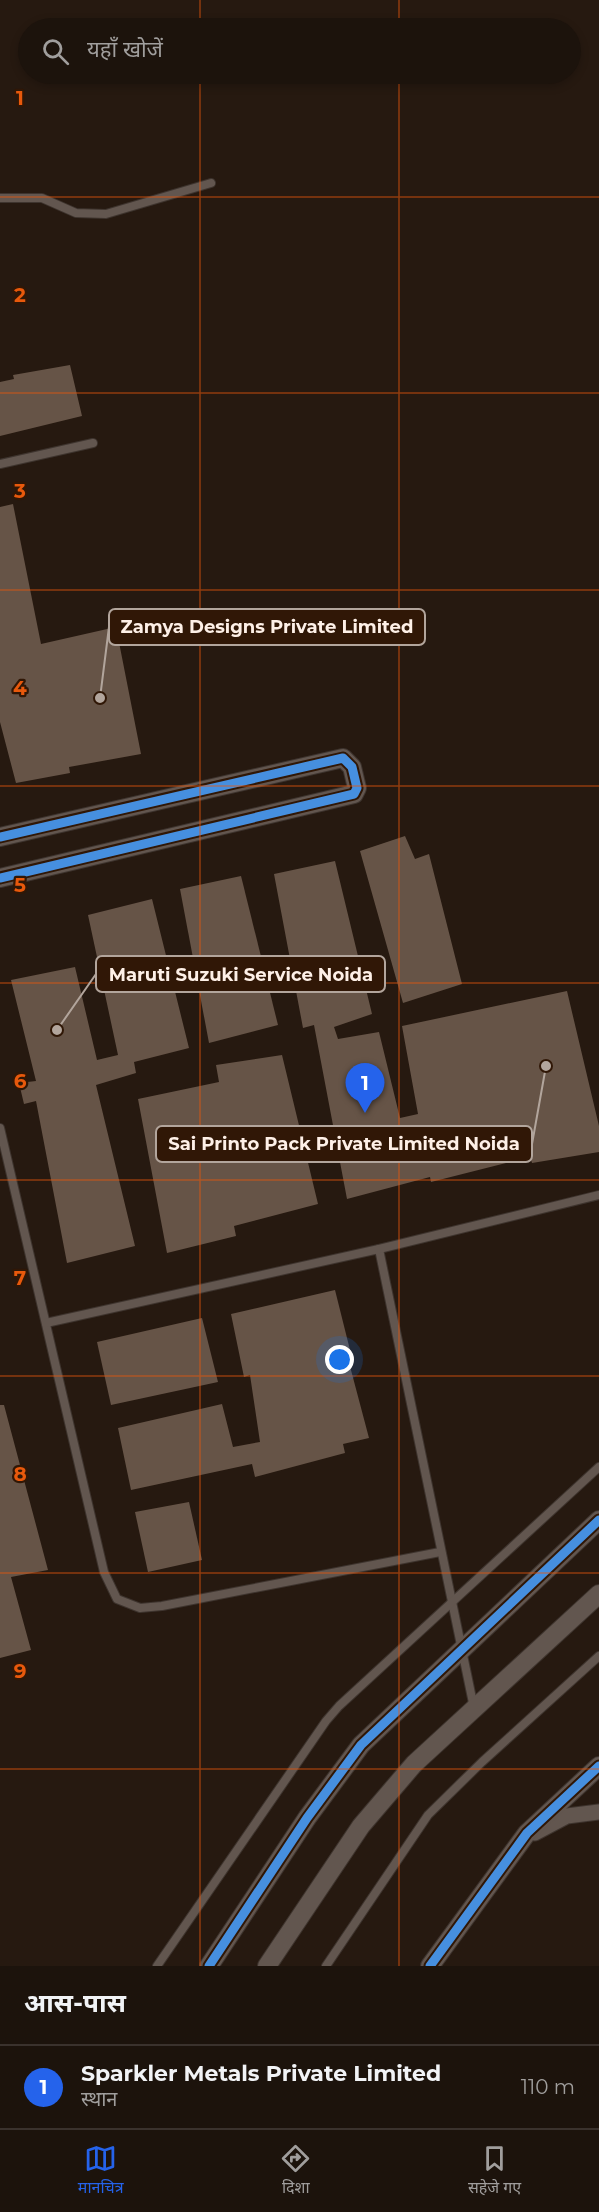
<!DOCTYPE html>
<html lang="hi">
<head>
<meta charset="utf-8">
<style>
  :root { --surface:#1c130c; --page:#251c15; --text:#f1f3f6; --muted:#a09e9d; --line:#3a322d; --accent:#2563eb }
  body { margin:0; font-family:Montserrat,"Noto Sans Devanagari",sans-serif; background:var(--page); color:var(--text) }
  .you { position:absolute; left:340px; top:1360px; width:21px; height:21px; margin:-15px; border:4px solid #fff; border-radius:50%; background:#1a73e8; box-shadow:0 0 0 9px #1a73e833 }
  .badge { display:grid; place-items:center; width:39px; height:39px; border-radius:50%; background:var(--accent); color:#fff; font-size:20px; font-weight:700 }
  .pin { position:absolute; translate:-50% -50px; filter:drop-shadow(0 2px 3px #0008) }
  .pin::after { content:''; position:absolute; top:32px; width:21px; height:18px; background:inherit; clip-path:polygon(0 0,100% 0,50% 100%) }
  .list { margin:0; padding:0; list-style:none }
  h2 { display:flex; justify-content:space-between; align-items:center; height:78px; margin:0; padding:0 24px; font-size:26px }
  h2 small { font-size:20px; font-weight:400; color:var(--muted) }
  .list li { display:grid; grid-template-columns:39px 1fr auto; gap:18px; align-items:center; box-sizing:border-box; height:84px; padding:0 24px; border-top:2px solid var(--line) }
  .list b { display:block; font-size:22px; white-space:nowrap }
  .list p { margin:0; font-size:20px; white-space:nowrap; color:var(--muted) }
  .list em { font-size:20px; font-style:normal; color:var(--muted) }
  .icon { flex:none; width:33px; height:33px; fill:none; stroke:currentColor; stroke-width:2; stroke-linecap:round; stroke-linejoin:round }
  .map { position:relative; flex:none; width:599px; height:1966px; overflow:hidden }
  .search { position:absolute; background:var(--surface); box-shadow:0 3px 9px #0003; left:18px; right:18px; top:18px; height:66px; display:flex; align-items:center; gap:15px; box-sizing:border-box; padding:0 21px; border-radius:33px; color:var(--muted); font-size:22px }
  .sheet { height:162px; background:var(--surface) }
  nav { display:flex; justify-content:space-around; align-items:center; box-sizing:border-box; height:84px; border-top:2px solid var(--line); background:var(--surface); font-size:16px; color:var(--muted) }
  nav a { display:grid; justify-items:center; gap:3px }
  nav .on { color:var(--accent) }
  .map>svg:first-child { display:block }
  .building { fill:#665447 }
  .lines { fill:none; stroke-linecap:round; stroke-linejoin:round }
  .service-casing { stroke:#3e342e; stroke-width:10 }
  .minor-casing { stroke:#3e342e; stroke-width:17 }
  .tertiary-casing { stroke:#3e342e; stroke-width:20 }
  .service { stroke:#62564f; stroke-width:8 }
  .minor { stroke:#62564f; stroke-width:15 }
  .tertiary { stroke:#62564f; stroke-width:18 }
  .cycleway-casing { stroke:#301706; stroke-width:13 }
  .cycleway { stroke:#468fdf; stroke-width:9 }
  .grid { fill:none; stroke:#e8590c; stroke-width:1.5; stroke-opacity:0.55 }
  .grid-label { font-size:20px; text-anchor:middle; font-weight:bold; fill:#e8590c; stroke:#301706; stroke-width:4.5; stroke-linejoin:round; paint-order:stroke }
  .leader { fill:none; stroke:#b2a59c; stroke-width:2 }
  .callout-dot { fill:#b2a59c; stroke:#301706; stroke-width:2 }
  .callout { fill:#301706; stroke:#b2a59c; stroke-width:2 }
  .callout-label { font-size:18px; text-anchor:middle; font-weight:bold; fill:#fef0e7 }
</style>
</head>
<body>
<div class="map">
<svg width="599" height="1966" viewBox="0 0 599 1966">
  <rect width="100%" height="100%" fill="#261910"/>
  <g class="building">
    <path d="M 70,365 L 82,416 L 0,436 L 0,382 L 14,379 L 13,375 Z"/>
    <path d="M 13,504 L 41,644 L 116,627 L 141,754 L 69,767 L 70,773 L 16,783 L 0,722 L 0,507 Z"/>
    <path d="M 405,836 L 415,859 L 429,854 L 462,984 L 403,1003 L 360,851 Z"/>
    <path d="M 335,861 L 372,1014 L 334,1027 L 338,1039 L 379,1032 L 400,1118 L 418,1114 L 402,1026 L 567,991 L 599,1126 L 599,1152 L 532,1163 L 530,1157 L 431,1182 L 430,1177 L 347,1199 L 314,1025 L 303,1028 L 274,874 Z"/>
    <path d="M 241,876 L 278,1025 L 209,1043 L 180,889 Z"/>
    <path d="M 152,899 L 189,1048 L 134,1062 L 136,1073 L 96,1085 L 135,1246 L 67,1263 L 36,1101 L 24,1104 L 19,1083 L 36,1081 L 11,980 L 75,967 L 97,1060 L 118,1055 L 88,915 Z"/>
    <path d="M 282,1055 L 318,1204 L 234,1226 L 236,1236 L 167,1253 L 138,1099 L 219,1082 L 216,1065 Z"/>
    <path d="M 335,1290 L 351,1354 L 347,1355 L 369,1438 L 343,1444 L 345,1453 L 255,1477 L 252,1464 L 131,1490 L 118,1428 L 222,1404 L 233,1447 L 260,1442 L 250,1375 L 244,1377 L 231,1314 Z"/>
    <path d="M 202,1318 L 218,1382 L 111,1405 L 97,1342 Z"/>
    <path d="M 0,1405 L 4,1405 L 48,1570 L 11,1577 L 31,1650 L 0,1658 Z"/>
    <path d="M 189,1502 L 202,1560 L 148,1572 L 135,1512 Z"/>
  </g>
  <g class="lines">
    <g class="service-casing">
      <g id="service">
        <path d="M 0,198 L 42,198 L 76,213 L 106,214 L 211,183"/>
        <path d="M 0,464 L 93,443"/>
        <path d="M 0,1128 L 104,1572 L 117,1599 L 140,1608 L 162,1606 L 440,1552"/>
        <path d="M 379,1249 L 474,1708"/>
        <path d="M 46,1323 L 379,1249 L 599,1195"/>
        <path d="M 157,1966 L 326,1721 L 339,1706 L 599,1467"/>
        <path d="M 326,1966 L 428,1815 L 482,1762 L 599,1656"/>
      </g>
    </g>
    <g class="minor-casing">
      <path id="minor" d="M 535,1833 L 567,1816 L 599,1812"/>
    </g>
    <g class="tertiary-casing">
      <g id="tertiary">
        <path d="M 0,837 L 343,758 L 352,767 L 357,788 L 354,794 L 0,878"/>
        <path d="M 209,1966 L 307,1818 L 361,1745 L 599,1520"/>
        <path d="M 267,1966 L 361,1826 L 414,1764 L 599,1594"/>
        <path d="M 430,1966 L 527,1833 L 599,1766"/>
      </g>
    </g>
    <use href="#service" class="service"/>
    <use href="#minor" class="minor"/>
    <use href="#tertiary" class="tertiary"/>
    <g class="cycleway-casing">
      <g id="cycleway">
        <path d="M 0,837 L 343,758 L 352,767 L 357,788 L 354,794 L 0,878"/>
        <path d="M 209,1966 L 307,1818 L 361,1745 L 599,1520"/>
        <path d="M 430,1966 L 527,1833 L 599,1766"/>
      </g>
    </g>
    <use href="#cycleway" class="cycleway"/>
  </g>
  <path class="grid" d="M 200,0 L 200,28M 399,0 L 399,28M 200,74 L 200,1966M 399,74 L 399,1966M 0,197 L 599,197M 0,393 L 599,393M 0,590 L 599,590M 0,786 L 599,786M 0,983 L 599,983M 0,1180 L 599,1180M 0,1376 L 599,1376M 0,1573 L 599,1573M 0,1769 L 599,1769"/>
  <g class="grid-label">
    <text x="20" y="105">1</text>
    <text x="20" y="302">2</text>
    <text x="20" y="498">3</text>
    <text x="20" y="695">4</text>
    <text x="20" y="892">5</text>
    <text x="20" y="1088">6</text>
    <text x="20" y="1285">7</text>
    <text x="20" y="1481">8</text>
    <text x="20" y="1678">9</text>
  </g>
  <path class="leader" d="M100 698L109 627M57 1030L96 974M546 1066L532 1144"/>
  <g class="callout-dot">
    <circle cx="100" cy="698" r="6"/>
    <circle cx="57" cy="1030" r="6"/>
    <circle cx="546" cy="1066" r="6"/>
  </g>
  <g class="callout">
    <rect x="109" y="609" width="316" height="36" rx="6"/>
    <rect x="96" y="956" width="289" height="36" rx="6"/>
    <rect x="156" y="1126" width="376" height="36" rx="6"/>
  </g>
  <g class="callout-label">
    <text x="267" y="633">Zamya Designs Private Limited</text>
    <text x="241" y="981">Maruti Suzuki Service Noida</text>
    <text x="344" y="1150">Sai Printo Pack Private Limited Noida</text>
  </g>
</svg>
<div class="you"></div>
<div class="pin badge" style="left:365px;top:1113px">1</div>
<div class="search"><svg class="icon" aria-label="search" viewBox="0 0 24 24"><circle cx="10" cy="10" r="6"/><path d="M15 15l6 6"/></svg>यहाँ खोजें</div>
</div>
<section class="sheet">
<h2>आस-पास<small></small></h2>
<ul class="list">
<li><span class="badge">1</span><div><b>Sparkler Metals Private Limited</b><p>स्थान</p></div><em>110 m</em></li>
</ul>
</section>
<nav>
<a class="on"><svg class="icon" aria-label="map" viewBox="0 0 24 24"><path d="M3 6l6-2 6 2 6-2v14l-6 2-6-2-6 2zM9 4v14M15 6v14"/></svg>मानचित्र</a>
<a><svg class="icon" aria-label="directions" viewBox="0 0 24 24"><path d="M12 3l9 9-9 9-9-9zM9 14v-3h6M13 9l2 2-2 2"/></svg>दिशा</a>
<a><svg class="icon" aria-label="saved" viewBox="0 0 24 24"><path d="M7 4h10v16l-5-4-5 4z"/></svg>सहेजे गए</a>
</nav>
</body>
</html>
